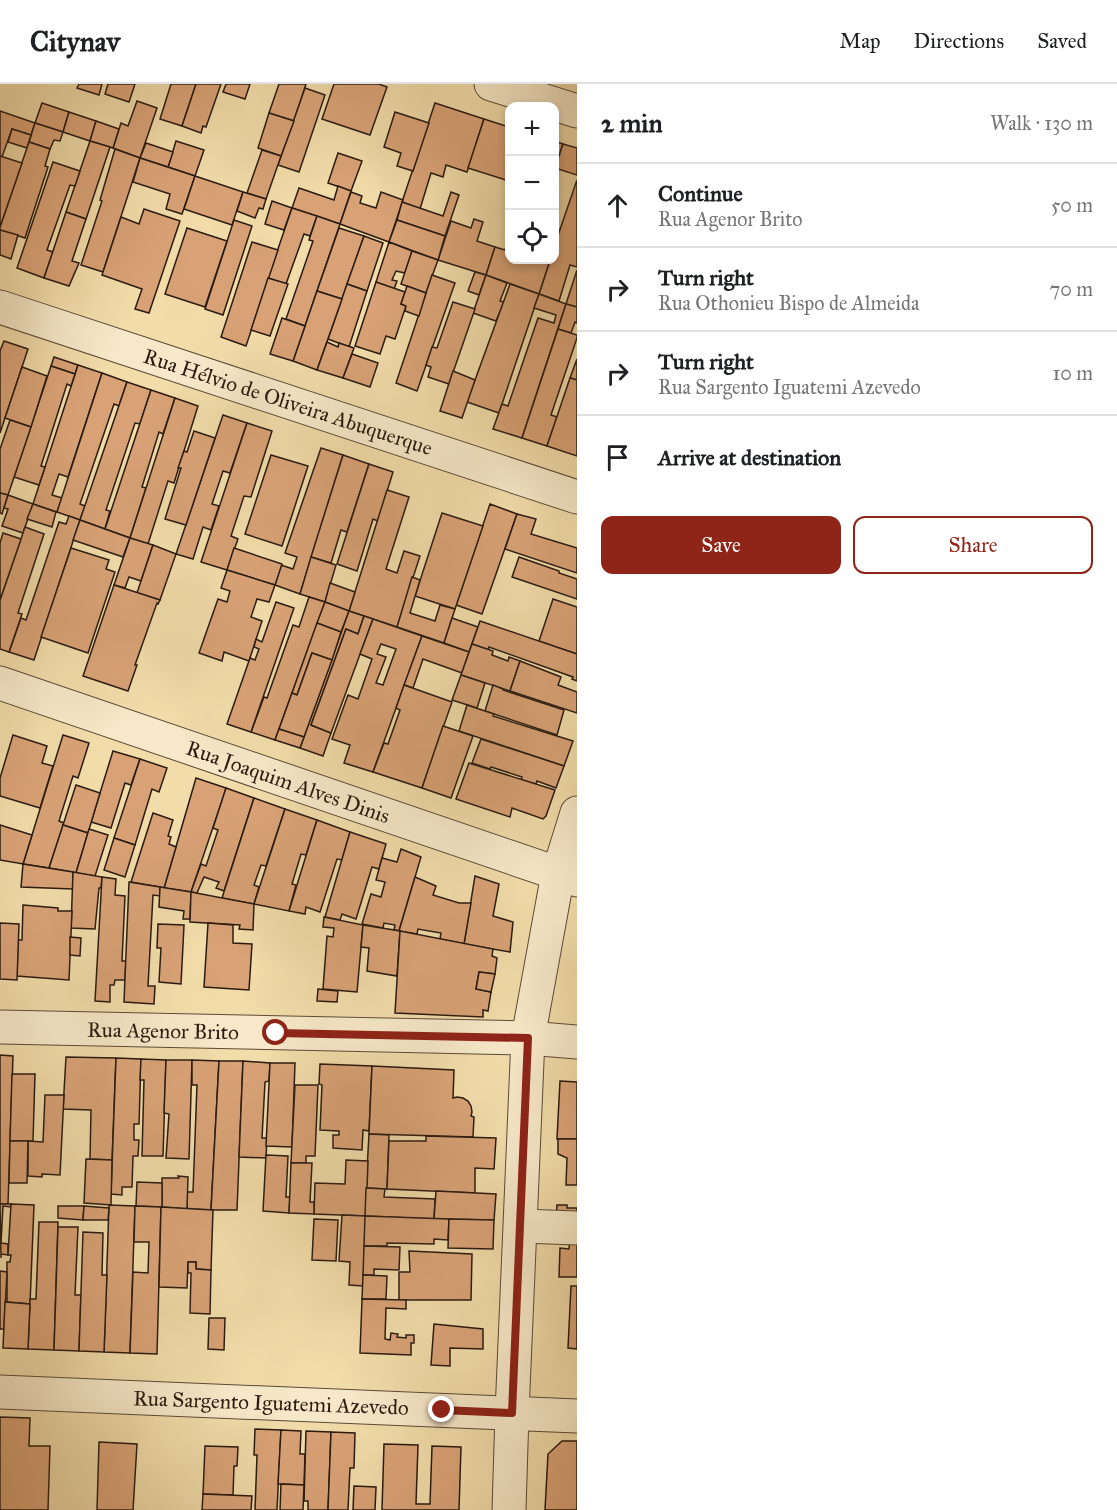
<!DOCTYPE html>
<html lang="en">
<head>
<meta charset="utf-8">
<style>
  :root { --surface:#fff; --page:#f6f6f6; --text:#202124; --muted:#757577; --line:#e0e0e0; --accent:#8f2418 }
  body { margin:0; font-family:"IM FELL Great Primer",serif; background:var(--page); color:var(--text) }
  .controls { position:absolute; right:18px; top:18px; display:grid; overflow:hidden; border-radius:12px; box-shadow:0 3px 9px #0003 }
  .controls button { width:54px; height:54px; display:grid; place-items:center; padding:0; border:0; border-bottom:2px solid var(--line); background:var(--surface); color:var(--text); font:30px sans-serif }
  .stop { position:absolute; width:18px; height:18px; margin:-14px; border:4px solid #8f2418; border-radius:50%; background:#fff }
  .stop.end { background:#8f2418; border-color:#fff; box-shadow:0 2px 6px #0008 }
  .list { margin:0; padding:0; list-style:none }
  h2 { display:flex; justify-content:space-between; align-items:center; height:78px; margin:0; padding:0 24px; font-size:26px }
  h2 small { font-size:20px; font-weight:400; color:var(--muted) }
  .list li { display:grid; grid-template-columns:39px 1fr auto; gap:18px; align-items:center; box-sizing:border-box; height:84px; padding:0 24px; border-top:2px solid var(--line) }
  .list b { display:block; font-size:22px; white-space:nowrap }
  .list p { margin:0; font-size:20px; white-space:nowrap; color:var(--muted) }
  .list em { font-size:20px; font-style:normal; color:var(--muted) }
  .actions { display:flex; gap:12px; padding:18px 24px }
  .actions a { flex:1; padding:14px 0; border:2px solid var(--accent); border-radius:12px; text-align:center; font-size:21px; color:var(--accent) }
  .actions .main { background:var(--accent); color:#fff }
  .icon { flex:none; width:33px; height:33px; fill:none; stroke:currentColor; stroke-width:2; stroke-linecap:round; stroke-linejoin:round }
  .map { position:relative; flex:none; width:577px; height:1426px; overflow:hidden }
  header { display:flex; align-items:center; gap:36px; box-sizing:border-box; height:84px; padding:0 30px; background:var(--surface); border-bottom:2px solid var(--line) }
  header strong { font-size:28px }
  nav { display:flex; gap:33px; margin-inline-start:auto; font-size:21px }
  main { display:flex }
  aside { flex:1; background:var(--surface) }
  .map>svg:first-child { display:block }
  .building { fill:#d8a276; stroke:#2a1b11; stroke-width:1.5; fill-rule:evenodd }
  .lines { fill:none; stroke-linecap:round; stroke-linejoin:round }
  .minor-casing { stroke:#5c4b37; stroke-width:35 }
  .minor { stroke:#f6e8c8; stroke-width:33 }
  .route { stroke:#8f2418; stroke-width:8 }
  .labels { text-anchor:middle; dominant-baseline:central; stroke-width:5; stroke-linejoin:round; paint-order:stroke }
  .street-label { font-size:21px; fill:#2a1b11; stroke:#f6e8c8 }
</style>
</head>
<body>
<header>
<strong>Citynav</strong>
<nav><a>Map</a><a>Directions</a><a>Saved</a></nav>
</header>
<main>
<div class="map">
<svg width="577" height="1426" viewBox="0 0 577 1426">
  <rect width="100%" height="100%" fill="#f1dcaa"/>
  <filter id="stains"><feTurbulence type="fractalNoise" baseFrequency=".00333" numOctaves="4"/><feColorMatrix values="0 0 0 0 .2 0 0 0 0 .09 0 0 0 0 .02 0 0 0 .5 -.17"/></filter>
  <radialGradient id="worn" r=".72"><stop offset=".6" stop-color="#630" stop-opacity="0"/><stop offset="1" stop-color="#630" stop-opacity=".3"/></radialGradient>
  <g class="building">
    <path d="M 79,0 L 102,0 L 99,11 L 77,4 Z"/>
    <path d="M 108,0 L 135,0 L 129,18 L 105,10 Z"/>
    <path d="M 171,0 L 196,0 L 182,42 L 160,35 Z"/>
    <path d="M 196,0 L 221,0 L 206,43 L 203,42 L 201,49 L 182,42 Z"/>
    <path d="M 226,0 L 250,0 L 245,15 L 223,8 Z"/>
    <path d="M 279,0 L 306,0 L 294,37 L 269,29 Z"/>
    <path d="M 334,0 L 379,0 L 387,3 L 370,51 L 322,35 Z"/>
    <path d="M 305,4 L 325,11 L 299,88 L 278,81 Z"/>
    <path d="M 137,17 L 157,24 L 140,74 L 113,64 L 121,39 L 128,42 Z"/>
    <path d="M 42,19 L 69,28 L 63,48 L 35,39 Z"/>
    <path d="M 435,19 L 484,35 L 467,88 L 446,81 L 443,93 L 431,89 L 420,125 L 402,118 Z"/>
    <path d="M 0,27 L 35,39 L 31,51 L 12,45 L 2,73 L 0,72 Z"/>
    <path d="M 69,28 L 96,37 L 90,57 L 63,48 Z"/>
    <path d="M 395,28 L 429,39 L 413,87 L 397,82 L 401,69 L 384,63 Z"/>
    <path d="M 269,29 L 294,37 L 281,72 L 258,64 Z"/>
    <path d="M 484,35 L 509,43 L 509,97 L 468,84 Z"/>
    <path d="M 96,37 L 119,45 L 113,64 L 90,57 Z"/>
    <path d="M 35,39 L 63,48 L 60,57 L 54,56 L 50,65 L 29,58 Z"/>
    <path d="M 12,45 L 31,51 L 27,64 L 8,58 Z"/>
    <path d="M 90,57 L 110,63 L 86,135 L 66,128 Z"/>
    <path d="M 176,57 L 204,66 L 195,92 L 168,83 Z"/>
    <path d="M 554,57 L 563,60 L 554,87 Z"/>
    <path d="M 29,58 L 50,65 L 45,82 L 48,83 L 25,154 L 0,146 L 0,143 Z"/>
    <path d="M 146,59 L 173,68 L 168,83 L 140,74 Z"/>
    <path d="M 563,60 L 577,64 L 577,91 L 555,84 Z"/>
    <path d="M 115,65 L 140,74 L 103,188 L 81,181 L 102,117 L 100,116 Z"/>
    <path d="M 262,66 L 281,72 L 266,115 L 247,109 Z"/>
    <path d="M 338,69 L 362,77 L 351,107 L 328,99 Z"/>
    <path d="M 0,72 L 22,79 L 0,143 Z"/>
    <path d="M 140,74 L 195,92 L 182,130 L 166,125 L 170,110 L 133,98 Z"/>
    <path d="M 53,78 L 80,87 L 75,102 L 70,101 L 47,166 L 53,168 L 44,194 L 17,184 Z"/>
    <path d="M 195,92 L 243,108 L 232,141 L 184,125 Z"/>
    <path d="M 577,96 L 577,183 L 570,181 L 559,217 L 539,210 L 550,176 L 554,176 L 554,163 Z"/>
    <path d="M 338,102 L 351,107 L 340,140 L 292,124 L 299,104 L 334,116 Z"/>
    <path d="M 243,108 L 266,115 L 263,125 L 259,124 L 255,134 L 237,127 Z"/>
    <path d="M 351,108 L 362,112 L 360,119 L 376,124 L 381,108 L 403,116 L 389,158 L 340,140 Z"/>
    <path d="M 451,108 L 459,111 L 445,152 L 397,136 L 402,118 L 443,132 Z"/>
    <path d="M 272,117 L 292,124 L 284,146 L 265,140 Z"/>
    <path d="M 292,124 L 317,132 L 310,152 L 304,150 L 286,200 L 268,194 Z"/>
    <path d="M 144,125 L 180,137 L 149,229 L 135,225 L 142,205 L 102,191 L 121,133 L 139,140 Z"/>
    <path d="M 66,128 L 86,135 L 72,177 L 79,179 L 69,202 L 44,194 Z"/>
    <path d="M 317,132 L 340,140 L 305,242 L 286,235 L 313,157 L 309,156 Z"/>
    <path d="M 474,135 L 483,138 L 477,157 L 495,163 L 486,191 L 438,176 L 451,137 L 471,144 Z"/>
    <path d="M 234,136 L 252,142 L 223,231 L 205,225 Z"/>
    <path d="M 397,136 L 445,152 L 438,176 L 389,158 Z"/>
    <path d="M 187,144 L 227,157 L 205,223 L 165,210 Z"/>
    <path d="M 339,144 L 364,152 L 342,215 L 317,207 Z"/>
    <path d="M 0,146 L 18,151 L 11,175 L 0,171 Z"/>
    <path d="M 364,152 L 383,159 L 367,207 L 347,200 Z"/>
    <path d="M 252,158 L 278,166 L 246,262 L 221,253 Z"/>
    <path d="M 389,158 L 412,167 L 405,189 L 396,187 L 392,196 L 397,197 L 394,205 L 376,198 Z"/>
    <path d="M 507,159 L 509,160 L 509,176 L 550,176 L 539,210 L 486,191 L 495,163 L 505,166 Z"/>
    <path d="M 412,167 L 438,176 L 426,209 L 401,200 Z"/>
    <path d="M 577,186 L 577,223 L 566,220 Z"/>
    <path d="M 475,188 L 486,191 L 479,211 L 468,207 Z"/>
    <path d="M 432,191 L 455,199 L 417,307 L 396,299 Z"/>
    <path d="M 486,191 L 507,199 L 500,217 L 504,218 L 496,237 L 473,229 Z"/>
    <path d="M 268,194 L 288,200 L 270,252 L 251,246 Z"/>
    <path d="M 376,198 L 405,208 L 401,220 L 406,222 L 395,255 L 386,252 L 380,270 L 355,262 Z"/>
    <path d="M 347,200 L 367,207 L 349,263 L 328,255 Z"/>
    <path d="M 510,200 L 539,210 L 499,329 L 467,318 Z"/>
    <path d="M 407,202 L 426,209 L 419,232 L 405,227 L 406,222 L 401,220 Z"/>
    <path d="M 317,207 L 342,215 L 317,286 L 293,277 Z"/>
    <path d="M 539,210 L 566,220 L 522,354 L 493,345 L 502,320 L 508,322 L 538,234 L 554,239 L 556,231 L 534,224 Z"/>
    <path d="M 453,218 L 475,225 L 449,300 L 428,293 L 431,283 L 426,281 L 432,263 L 437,264 Z"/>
    <path d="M 566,220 L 577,223 L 577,239 L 575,238 L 571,249 L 558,245 Z"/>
    <path d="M 282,234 L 305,242 L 293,277 L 270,270 Z"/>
    <path d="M 558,245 L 577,251 L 577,254 L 551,331 L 557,333 L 547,362 L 522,354 Z"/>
    <path d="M 4,257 L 28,265 L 0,349 L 0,267 Z"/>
    <path d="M 327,258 L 338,263 L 339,259 L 354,264 L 343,294 L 317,286 Z"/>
    <path d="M 352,270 L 378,279 L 370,303 L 343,294 Z"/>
    <path d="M 54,273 L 78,281 L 75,290 L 51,282 Z"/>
    <path d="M 577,275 L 577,296 L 570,294 Z"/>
    <path d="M 78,281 L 102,289 L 68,393 L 59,390 L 52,411 L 62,414 L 57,428 L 33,420 Z"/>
    <path d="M 51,282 L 75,290 L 71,302 L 67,300 L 41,382 L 45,383 L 39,401 L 14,393 Z"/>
    <path d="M 22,283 L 47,292 L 31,343 L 5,334 Z"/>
    <path d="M 453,287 L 475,296 L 462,334 L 440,327 Z"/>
    <path d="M 102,289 L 127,298 L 119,322 L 114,320 L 80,420 L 85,422 L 80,436 L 57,428 Z"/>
    <path d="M 570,294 L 577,296 L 577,372 L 547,362 Z"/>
    <path d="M 127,298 L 151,306 L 140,340 L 135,339 L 106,426 L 110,427 L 105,445 L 80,436 Z"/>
    <path d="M 151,306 L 175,314 L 163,350 L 159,348 L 142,403 L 146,404 L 130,454 L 105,445 Z"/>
    <path d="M 175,314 L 198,322 L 174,399 L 168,397 L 148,460 L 130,454 Z"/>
    <path d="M 223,331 L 247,339 L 230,389 L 223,387 L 212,420 L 219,422 L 211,446 L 203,443 L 193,475 L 176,470 Z"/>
    <path d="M 10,336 L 31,343 L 8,411 L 0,409 L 0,365 Z"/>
    <path d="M 247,339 L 272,347 L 251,413 L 244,412 L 231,452 L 238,455 L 227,486 L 201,478 Z"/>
    <path d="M 194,347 L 215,354 L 186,441 L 165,435 L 181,384 L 178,384 L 184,367 L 187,368 Z"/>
    <path d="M 321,364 L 343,371 L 300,510 L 275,501 L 281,481 L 293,485 L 297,473 L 285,469 Z"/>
    <path d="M 271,371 L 308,382 L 282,462 L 245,450 Z"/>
    <path d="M 343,371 L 369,380 L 347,448 L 341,446 L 331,479 L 311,473 Z"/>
    <path d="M 369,380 L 393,388 L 378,437 L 373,435 L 357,487 L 337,480 Z"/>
    <path d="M 387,406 L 409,413 L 386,485 L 397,489 L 404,467 L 420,472 L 397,543 L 349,527 Z"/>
    <path d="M 0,409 L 8,411 L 2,430 L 0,429 Z"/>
    <path d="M 8,411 L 33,420 L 23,449 L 2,442 L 8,425 L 4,424 Z"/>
    <path d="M 33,420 L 56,428 L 52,443 L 27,435 Z"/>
    <path d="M 490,420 L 517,430 L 482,530 L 456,521 Z"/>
    <path d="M 442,429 L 483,442 L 455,525 L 415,512 Z"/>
    <path d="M 517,430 L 536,435 L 531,450 L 577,464 L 577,489 L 505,465 Z"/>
    <path d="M 69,432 L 80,436 L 34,576 L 9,568 L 21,534 L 26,536 L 59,438 L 66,440 Z"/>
    <path d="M 80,436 L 130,454 L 123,473 L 73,456 Z"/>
    <path d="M 25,443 L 44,450 L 18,529 L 22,530 L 9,568 L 0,565 L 0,516 Z"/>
    <path d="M 3,449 L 21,455 L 0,516 L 0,459 Z"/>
    <path d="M 130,454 L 153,461 L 141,497 L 129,493 L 125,504 L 114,501 Z"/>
    <path d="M 153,461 L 176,470 L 160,516 L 137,509 Z"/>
    <path d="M 71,464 L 109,476 L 106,485 L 115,488 L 88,569 L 41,553 Z"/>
    <path d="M 234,464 L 282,480 L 275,501 L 227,486 Z"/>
    <path d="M 311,473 L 336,481 L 325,518 L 300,510 Z"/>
    <path d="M 519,473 L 559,487 L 559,489 L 577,495 L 577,515 L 512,493 Z"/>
    <path d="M 227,486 L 275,501 L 269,518 L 257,515 L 251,533 L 262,537 L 249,577 L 224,568 L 222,577 L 199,569 L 218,515 L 227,518 L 230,507 L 221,504 Z"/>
    <path d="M 412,493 L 420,496 L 410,529 L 435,537 L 440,521 L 455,525 L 444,559 L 397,543 Z"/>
    <path d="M 330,499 L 355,508 L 349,527 L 325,518 Z"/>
    <path d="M 114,501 L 160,516 L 158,520 L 157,519 L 135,581 L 137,581 L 128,607 L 83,592 Z"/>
    <path d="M 309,513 L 325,518 L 275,656 L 251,648 L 264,613 L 267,614 L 293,541 L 299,543 Z"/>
    <path d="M 553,515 L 577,523 L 577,570 L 539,557 Z"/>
    <path d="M 276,518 L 294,524 L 251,648 L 227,640 L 250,574 L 255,576 L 259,565 L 254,563 L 256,555 L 262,558 Z"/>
    <path d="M 325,518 L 349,527 L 341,548 L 317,539 Z"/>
    <path d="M 349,527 L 364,532 L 358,550 L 346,545 L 311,641 L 331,649 L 323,672 L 300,664 Z"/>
    <path d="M 364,532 L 373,535 L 331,649 L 311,641 L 346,545 L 358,550 Z"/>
    <path d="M 452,534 L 478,543 L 469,568 L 444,559 Z"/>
    <path d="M 373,535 L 422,552 L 373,688 L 344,679 L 350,661 L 332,655 L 348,611 L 358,615 L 372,575 L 360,570 ZM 381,560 L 396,565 L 383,601 L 376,599 L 386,573 L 377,570 Z"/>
    <path d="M 480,537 L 577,570 L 577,597 L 572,595 L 573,593 L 489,563 L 488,566 L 472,560 Z"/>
    <path d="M 317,539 L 341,548 L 332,576 L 312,569 L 297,611 L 292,609 Z"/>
    <path d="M 422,552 L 469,568 L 462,589 L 423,575 L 413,604 L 404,601 Z"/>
    <path d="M 472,560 L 493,567 L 492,571 L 508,577 L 509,573 L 520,577 L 510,607 L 461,591 Z"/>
    <path d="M 312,569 L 332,576 L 304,653 L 279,645 L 292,609 L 297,611 Z"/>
    <path d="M 520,577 L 561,593 L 558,601 L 577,608 L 577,629 L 510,607 Z"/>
    <path d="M 461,591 L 485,599 L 477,624 L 452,616 Z"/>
    <path d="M 404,601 L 452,618 L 422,704 L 373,688 L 384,659 L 388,660 L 400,626 L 396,624 Z"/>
    <path d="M 493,601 L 503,605 L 503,606 L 564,626 L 557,651 L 485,627 Z"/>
    <path d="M 467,621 L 494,630 L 493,632 L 573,657 L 564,682 L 459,647 Z"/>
    <path d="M 443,642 L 473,652 L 451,714 L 422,704 Z"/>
    <path d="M 279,645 L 304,653 L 300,664 L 275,656 Z"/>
    <path d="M 13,651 L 47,662 L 42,679 L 53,682 L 40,724 L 0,712 L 0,694 Z"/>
    <path d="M 63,651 L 89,659 L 78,694 L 73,692 L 59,737 L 64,739 L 49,784 L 23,780 Z"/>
    <path d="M 481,655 L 564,682 L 556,704 L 537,697 L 536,700 L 521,696 L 522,693 L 491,683 L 490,685 L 472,679 Z"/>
    <path d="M 113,667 L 140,675 L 131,701 L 125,699 L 111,744 L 91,738 Z"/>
    <path d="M 140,675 L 167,684 L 159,708 L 152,705 L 135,761 L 114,754 Z"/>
    <path d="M 469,679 L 555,706 L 546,732 L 543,735 L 512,724 L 510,733 L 456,715 Z"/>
    <path d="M 196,694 L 226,704 L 224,711 L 191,808 L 164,804 Z"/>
    <path d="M 76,701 L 100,709 L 88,749 L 63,741 Z"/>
    <path d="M 226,704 L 254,714 L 224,807 L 216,804 L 219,798 L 204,793 L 197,809 L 191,808 L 201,780 L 206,782 L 218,746 L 213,744 Z"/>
    <path d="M 254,714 L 285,725 L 266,782 L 261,781 L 254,801 L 259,803 L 254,820 L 222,814 Z"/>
    <path d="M 285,725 L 317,736 L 306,771 L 301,770 L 292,800 L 296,801 L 289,827 L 254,820 Z"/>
    <path d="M 153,729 L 173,736 L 168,752 L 171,753 L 169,760 L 176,763 L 164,804 L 131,798 Z"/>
    <path d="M 317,736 L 350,748 L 342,776 L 337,775 L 320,828 L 306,823 L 305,830 L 289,827 Z"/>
    <path d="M 0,741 L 32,751 L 23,780 L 0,776 Z"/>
    <path d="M 63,741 L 88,749 L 76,789 L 49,784 Z"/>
    <path d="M 89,745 L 108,751 L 95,792 L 76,789 Z"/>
    <path d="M 350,748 L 386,760 L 379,785 L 372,783 L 356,835 L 342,830 L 340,836 L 325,833 Z"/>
    <path d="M 114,754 L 135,761 L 125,793 L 104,786 Z"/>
    <path d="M 401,765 L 421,773 L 399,847 L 394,846 L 395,841 L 384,839 L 383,844 L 362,840 L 371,810 L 381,813 L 385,798 L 376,796 L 382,774 L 397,778 Z"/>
    <path d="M 23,780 L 73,788 L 73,805 L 21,803 Z"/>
    <path d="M 73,788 L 102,793 L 101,804 L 99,804 L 95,845 L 71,844 Z"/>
    <path d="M 475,792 L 499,800 L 493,832 L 513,838 L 510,868 L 464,860 Z"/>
    <path d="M 102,793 L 116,795 L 115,811 L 125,812 L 122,877 L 126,877 L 125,896 L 115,896 L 114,901 L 110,901 L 110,918 L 95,917 Z"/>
    <path d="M 415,793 L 436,802 L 433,811 L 459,819 L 471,819 L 464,860 L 440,855 L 441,849 L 418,845 L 417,850 L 399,847 Z"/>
    <path d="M 129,798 L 160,803 L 160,812 L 153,811 L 148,902 L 155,902 L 154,920 L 124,918 Z"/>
    <path d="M 160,803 L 191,808 L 190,835 L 183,835 L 184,827 L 159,823 Z"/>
    <path d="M 191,808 L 254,820 L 253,846 L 239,845 L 240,841 L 190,838 Z"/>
    <path d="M 23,821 L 58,824 L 58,827 L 72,827 L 69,896 L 17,892 L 18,856 L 22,856 Z"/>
    <path d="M 324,833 L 363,841 L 357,908 L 323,905 L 327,852 L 333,853 L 334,844 L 323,843 Z"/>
    <path d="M 0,839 L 19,840 L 17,896 L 0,895 Z"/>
    <path d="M 208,839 L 233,841 L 233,859 L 252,860 L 249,906 L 204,903 Z"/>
    <path d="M 158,840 L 184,841 L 181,900 L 159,898 L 161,864 L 157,864 Z"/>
    <path d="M 363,841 L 400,847 L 397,892 L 367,887 L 369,864 L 361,863 Z"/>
    <path d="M 400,847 L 493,865 L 492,872 L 497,874 L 495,890 L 479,888 L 476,905 L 491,908 L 488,927 L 483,926 L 483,933 L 395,929 Z"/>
    <path d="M 70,853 L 81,854 L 80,872 L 70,871 Z"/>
    <path d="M 479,888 L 495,890 L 491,908 L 476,905 Z"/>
    <path d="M 318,905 L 338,907 L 337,918 L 317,917 Z"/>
    <path d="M 0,971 L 13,972 L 8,1120 L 0,1120 Z"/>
    <path d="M 66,973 L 116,974 L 112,1076 L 90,1075 L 91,1026 L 63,1025 Z"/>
    <path d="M 116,974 L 141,975 L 139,1040 L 134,1040 L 134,1056 L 139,1056 L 138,1072 L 133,1072 L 132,1103 L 122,1103 L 122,1111 L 111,1110 Z"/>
    <path d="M 141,975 L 166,976 L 163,1072 L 142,1072 L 144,996 L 140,996 Z"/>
    <path d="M 166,976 L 192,976 L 189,1075 L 166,1074 L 169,1030 L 164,1029 Z"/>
    <path d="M 192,976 L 219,977 L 211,1126 L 187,1125 L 187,1108 L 193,1108 L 197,1001 L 192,1001 Z"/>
    <path d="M 219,977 L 243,977 L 237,1126 L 211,1126 Z"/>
    <path d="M 243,977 L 270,979 L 269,997 L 265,998 L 262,1054 L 267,1054 L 266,1074 L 239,1073 Z"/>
    <path d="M 270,979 L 295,979 L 292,1063 L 266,1062 Z"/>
    <path d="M 320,980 L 372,982 L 369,1047 L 363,1046 L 362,1066 L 333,1064 L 333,1051 L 339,1051 L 339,1047 L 320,1046 L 322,1001 L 319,1000 Z"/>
    <path d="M 372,982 L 454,986 L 453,1014 L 457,1013 L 463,1014 L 468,1017 L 471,1022 L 472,1028 L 471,1032 L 474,1033 L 473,1053 L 369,1050 Z"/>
    <path d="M 12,990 L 35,990 L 33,1057 L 10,1057 Z"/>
    <path d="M 560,997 L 577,998 L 577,1055 L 557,1055 Z"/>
    <path d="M 295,1001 L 318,1001 L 315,1072 L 306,1072 L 306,1079 L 291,1079 Z"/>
    <path d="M 45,1011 L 64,1011 L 60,1091 L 42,1090 L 42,1093 L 28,1092 L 28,1057 L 43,1058 Z"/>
    <path d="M 369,1050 L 389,1051 L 387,1105 L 366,1104 Z"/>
    <path d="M 426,1052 L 496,1054 L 494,1085 L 475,1084 L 475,1109 L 387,1105 L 389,1057 L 426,1057 Z"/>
    <path d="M 558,1055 L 577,1055 L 577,1101 L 566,1101 L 567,1074 L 558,1070 Z"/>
    <path d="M 10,1057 L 28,1057 L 27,1099 L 9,1099 Z"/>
    <path d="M 266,1071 L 288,1072 L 286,1113 L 290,1113 L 289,1129 L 263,1127 Z"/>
    <path d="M 86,1075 L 112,1076 L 111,1121 L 84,1119 Z"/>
    <path d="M 346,1076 L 368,1077 L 366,1132 L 314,1130 L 315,1099 L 345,1100 Z"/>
    <path d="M 291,1079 L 312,1079 L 310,1118 L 314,1118 L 314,1130 L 289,1129 Z"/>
    <path d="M 178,1092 L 188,1093 L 187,1125 L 162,1123 L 162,1094 L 179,1094 Z"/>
    <path d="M 137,1098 L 162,1099 L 162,1123 L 136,1122 Z"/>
    <path d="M 366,1104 L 385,1105 L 384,1113 L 435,1115 L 434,1135 L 365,1132 Z"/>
    <path d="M 436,1107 L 496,1110 L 494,1136 L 434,1135 Z"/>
    <path d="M 0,1120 L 11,1120 L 11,1123 L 3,1122 L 1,1159 L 8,1160 L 8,1171 L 1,1170 L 1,1174 Z"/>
    <path d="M 11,1120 L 34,1121 L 30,1220 L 7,1218 L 7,1178 L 10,1178 L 11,1171 L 8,1171 Z"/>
    <path d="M 109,1121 L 135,1122 L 130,1269 L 104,1268 Z"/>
    <path d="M 557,1121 L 567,1121 L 567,1124 L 577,1124 L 577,1136 L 556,1135 Z"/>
    <path d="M 58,1122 L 84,1122 L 83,1136 L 58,1134 Z"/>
    <path d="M 84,1122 L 109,1124 L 108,1136 L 83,1136 Z"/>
    <path d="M 135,1122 L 161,1123 L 157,1270 L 130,1269 L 133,1188 L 148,1189 L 149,1158 L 134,1158 Z"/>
    <path d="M 161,1123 L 213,1126 L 211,1186 L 196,1185 L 196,1178 L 188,1178 L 187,1204 L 159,1203 Z"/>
    <path d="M 342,1131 L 366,1132 L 363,1202 L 349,1201 L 350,1178 L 339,1177 Z"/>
    <path d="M 365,1132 L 449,1135 L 448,1156 L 434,1155 L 434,1160 L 387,1159 L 387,1162 L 364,1162 Z"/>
    <path d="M 314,1135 L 338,1136 L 336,1177 L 312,1176 Z"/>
    <path d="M 449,1135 L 494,1136 L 493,1165 L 448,1164 Z"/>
    <path d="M 39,1138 L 58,1138 L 54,1266 L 28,1265 L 30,1215 L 36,1215 Z"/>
    <path d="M 58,1143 L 78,1143 L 75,1211 L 81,1211 L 79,1267 L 54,1266 Z"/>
    <path d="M 83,1148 L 103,1149 L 102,1191 L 107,1191 L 104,1268 L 79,1267 Z"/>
    <path d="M 570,1150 L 577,1151 L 577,1193 L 559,1193 L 560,1164 L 569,1165 Z"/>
    <path d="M 364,1162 L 400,1163 L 399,1186 L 374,1185 L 374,1191 L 363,1191 Z"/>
    <path d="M 409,1167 L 472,1170 L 471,1216 L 399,1216 L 399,1188 L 410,1188 Z"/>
    <path d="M 188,1178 L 196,1178 L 196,1185 L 211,1186 L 210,1230 L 190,1229 L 191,1189 L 188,1189 Z"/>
    <path d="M 0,1187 L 7,1188 L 4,1245 L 0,1245 Z"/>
    <path d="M 363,1191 L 387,1192 L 386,1215 L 362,1215 Z"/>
    <path d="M 571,1202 L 577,1202 L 577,1265 L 568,1264 Z"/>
    <path d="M 362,1215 L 406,1216 L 406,1225 L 386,1224 L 385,1255 L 390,1256 L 391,1249 L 398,1250 L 397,1253 L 406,1254 L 406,1251 L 414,1251 L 414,1259 L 411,1259 L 411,1271 L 360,1269 Z"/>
    <path d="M 5,1218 L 30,1220 L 28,1265 L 3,1264 Z"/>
    <path d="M 209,1234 L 225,1234 L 224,1266 L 208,1265 Z"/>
    <path d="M 434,1240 L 483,1245 L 483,1265 L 450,1264 L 450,1282 L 431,1281 Z"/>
    <path d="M 0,1333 L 30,1334 L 29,1362 L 50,1362 L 48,1426 L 0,1426 Z"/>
    <path d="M 255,1345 L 281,1346 L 277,1426 L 255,1426 L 257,1371 L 254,1371 Z"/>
    <path d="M 281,1346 L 301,1347 L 300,1370 L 305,1370 L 304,1401 L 278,1400 Z"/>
    <path d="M 306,1347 L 331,1348 L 328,1426 L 308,1426 L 308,1417 L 304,1417 Z"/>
    <path d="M 331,1348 L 355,1349 L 354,1384 L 350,1384 L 348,1426 L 328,1426 Z"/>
    <path d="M 562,1357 L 577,1357 L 577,1424 L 576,1426 L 545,1426 L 548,1370 Z"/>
    <path d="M 99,1358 L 137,1360 L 133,1426 L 97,1426 Z"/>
    <path d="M 384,1360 L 418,1361 L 416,1420 L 430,1420 L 432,1362 L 461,1363 L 459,1426 L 382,1426 Z"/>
    <path d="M 205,1362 L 238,1363 L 237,1382 L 234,1382 L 233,1411 L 203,1410 Z"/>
    <path d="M 281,1400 L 304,1401 L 303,1426 L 280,1426 Z"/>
    <path d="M 354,1402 L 376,1403 L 375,1426 L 353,1426 Z"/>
    <path d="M 203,1410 L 252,1412 L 251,1426 L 202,1426 Z"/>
  </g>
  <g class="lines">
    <g class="minor-casing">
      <g id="minor">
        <path d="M 491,0 L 577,27"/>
        <path d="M 0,223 L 577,413"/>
        <path d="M 0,599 L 577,796"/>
        <path d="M 0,943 L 528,954 L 577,958"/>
        <path d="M 521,1142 L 577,1144"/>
        <path d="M 0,1308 L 577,1332"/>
        <path d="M 509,1426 L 512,1329 L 528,954 L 558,790 L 577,729"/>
      </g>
    </g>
    <use href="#minor" class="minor"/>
  </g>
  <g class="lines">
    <path class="route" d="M 276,949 L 528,954 L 512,1329 L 442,1326"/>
  </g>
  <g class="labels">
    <g class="street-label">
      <text transform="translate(288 318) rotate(18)">Rua Hélvio de Oliveira Abuquerque</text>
      <text transform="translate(288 698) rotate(19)">Rua Joaquim Alves Dinis</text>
      <text transform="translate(163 947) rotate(1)">Rua Agenor Brito</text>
      <text transform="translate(271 1319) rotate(2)">Rua Sargento Iguatemi Azevedo</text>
    </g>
  </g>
  <rect width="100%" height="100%" filter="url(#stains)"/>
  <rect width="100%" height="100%" fill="url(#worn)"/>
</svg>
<div class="controls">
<button>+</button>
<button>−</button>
<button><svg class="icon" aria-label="locate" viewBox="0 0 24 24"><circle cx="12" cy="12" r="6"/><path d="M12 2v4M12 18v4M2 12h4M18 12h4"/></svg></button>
</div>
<div class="stop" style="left:276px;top:949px"></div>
<div class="stop end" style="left:442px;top:1326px"></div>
</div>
<aside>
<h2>2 min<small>Walk · 130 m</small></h2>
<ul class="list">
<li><svg class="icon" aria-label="ahead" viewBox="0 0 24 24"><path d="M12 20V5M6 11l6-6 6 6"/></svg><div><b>Continue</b><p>Rua Agenor Brito</p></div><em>50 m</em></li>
<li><svg class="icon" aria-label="right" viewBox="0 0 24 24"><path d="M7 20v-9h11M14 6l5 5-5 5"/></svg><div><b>Turn right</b><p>Rua Othonieu Bispo de Almeida</p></div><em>70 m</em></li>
<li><svg class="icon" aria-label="right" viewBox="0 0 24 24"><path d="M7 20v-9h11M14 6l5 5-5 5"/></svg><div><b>Turn right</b><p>Rua Sargento Iguatemi Azevedo</p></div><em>10 m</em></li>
<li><svg class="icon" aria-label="arrive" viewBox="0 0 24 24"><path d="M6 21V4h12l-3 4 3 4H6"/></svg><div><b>Arrive at destination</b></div></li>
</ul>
<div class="actions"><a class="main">Save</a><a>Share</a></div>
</aside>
</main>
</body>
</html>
